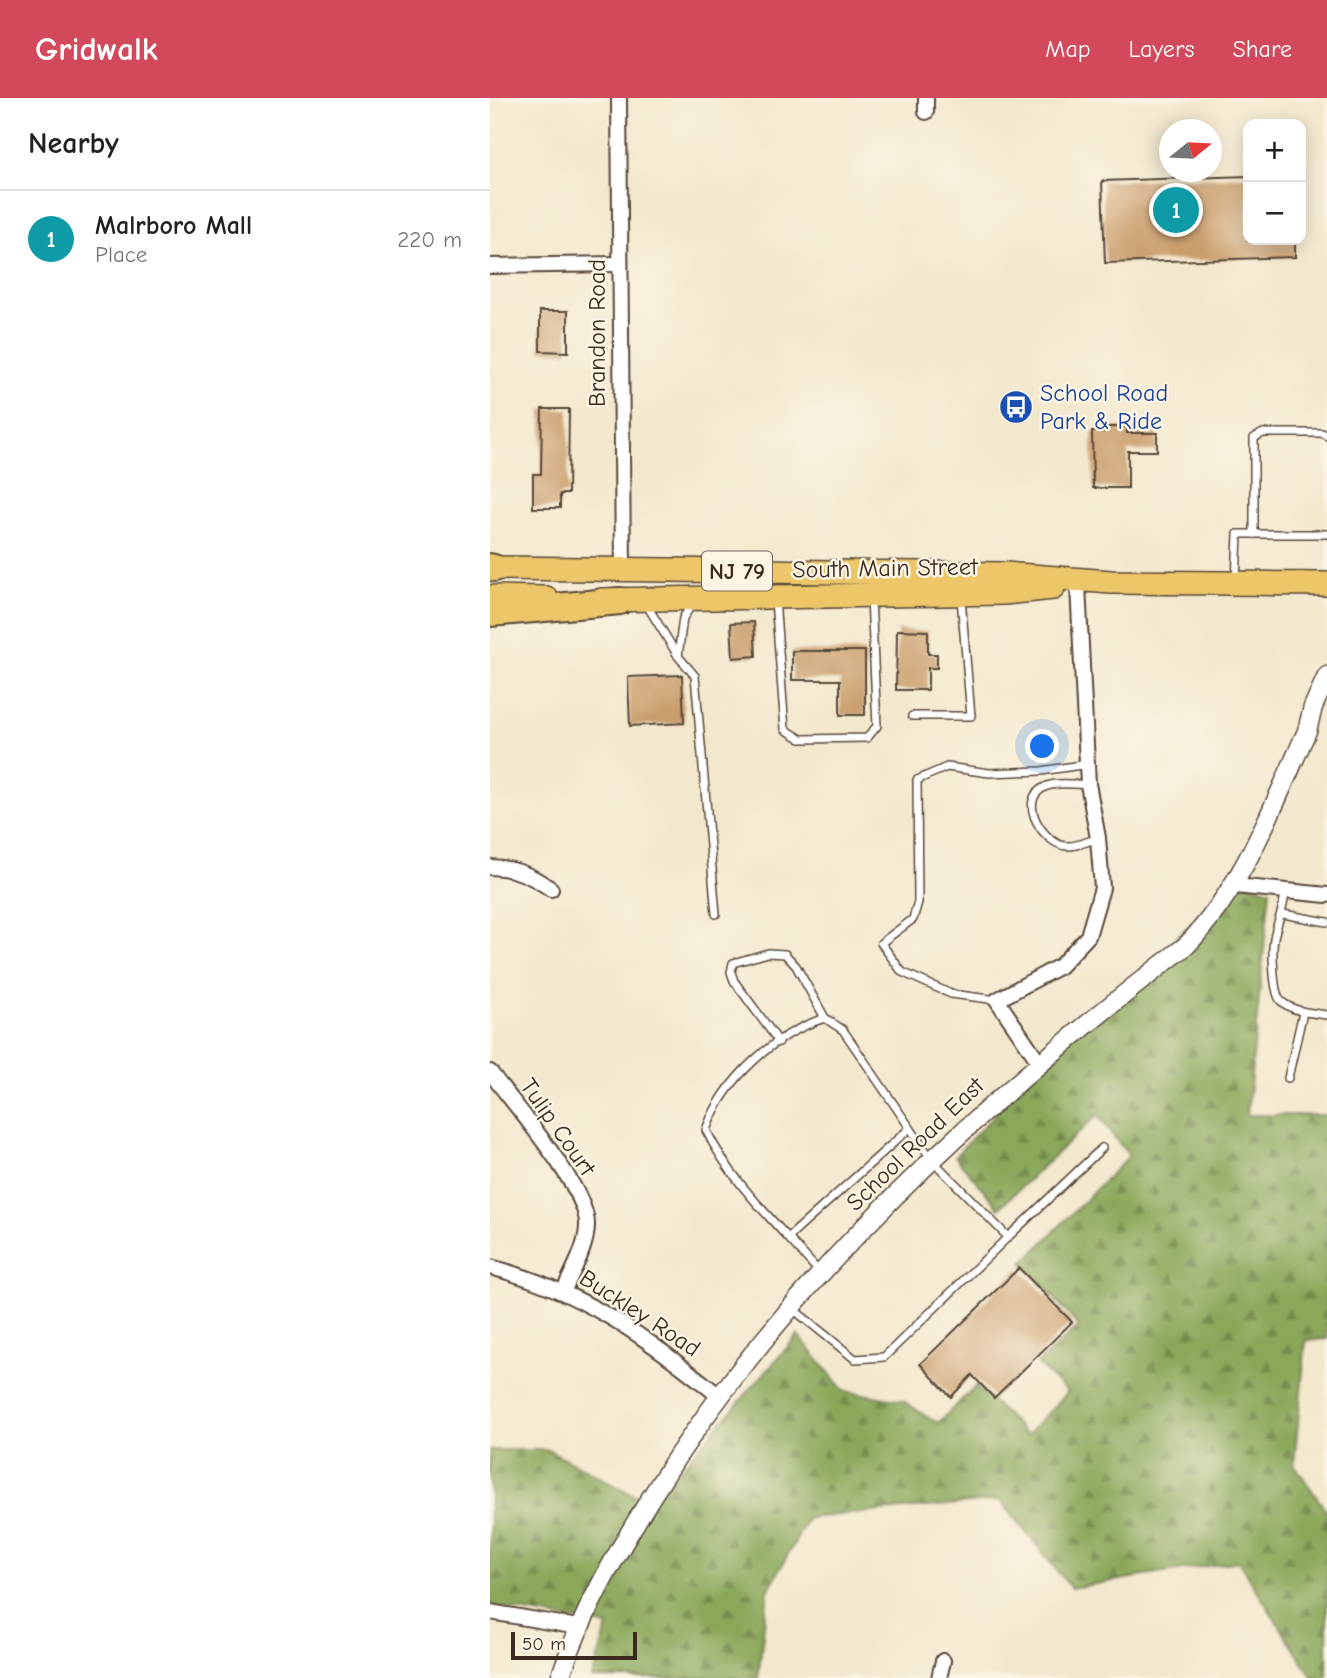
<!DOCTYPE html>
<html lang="en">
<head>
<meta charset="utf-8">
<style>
  :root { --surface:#fff; --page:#f6f6f6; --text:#202124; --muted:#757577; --line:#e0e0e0; --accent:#d1495b }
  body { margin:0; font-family:"Comic Neue",sans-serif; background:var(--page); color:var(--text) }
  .controls { position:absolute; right:21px; top:21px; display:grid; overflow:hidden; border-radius:14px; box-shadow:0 4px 18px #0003 }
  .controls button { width:63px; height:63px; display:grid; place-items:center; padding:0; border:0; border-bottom:2px solid var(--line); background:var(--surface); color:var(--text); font:35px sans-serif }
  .compass { position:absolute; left:669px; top:21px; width:63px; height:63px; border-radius:50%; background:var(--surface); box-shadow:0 4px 18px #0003; rotate:72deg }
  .scale { position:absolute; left:21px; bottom:18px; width:126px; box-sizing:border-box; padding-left:7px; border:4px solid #3b2a1e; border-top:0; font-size:19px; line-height:24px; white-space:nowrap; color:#3b2a1e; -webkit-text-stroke:5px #fcf5e5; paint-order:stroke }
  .you { position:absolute; left:553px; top:649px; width:24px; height:24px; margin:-18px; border:5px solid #fff; border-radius:50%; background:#1a73e8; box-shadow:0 0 0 10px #1a73e833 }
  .badge { display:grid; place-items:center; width:46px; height:46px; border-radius:50%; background:var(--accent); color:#fff; font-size:23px; font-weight:700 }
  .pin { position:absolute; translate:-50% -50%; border:4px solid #fff; box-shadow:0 2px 7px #0006 }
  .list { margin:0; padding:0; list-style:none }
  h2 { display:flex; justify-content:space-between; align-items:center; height:91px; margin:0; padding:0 28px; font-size:30px }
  h2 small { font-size:23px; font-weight:400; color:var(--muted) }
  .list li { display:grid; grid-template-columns:46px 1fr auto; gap:21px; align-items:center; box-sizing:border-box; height:98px; padding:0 28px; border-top:2px solid var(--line) }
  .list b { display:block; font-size:26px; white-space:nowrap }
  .list p { margin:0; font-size:23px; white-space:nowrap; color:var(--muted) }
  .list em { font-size:23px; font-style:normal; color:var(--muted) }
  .map { position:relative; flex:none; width:837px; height:1580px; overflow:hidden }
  header { display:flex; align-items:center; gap:42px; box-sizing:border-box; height:98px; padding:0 35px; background:var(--accent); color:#fff }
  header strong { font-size:33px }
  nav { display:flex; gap:38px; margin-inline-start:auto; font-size:24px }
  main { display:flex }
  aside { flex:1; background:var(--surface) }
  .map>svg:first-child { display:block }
  .forest { fill:url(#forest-firs); stroke:#62683c; stroke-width:2 }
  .building { fill:#c99d6c }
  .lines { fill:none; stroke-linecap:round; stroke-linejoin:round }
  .service-casing { stroke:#574638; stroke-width:10 }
  .minor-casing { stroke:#574638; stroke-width:18 }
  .tertiary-casing { stroke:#574638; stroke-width:21 }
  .primary-casing { stroke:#574638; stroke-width:26 }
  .motorway-casing { stroke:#574638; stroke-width:30 }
  .service { stroke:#fff; stroke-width:7 }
  .minor { stroke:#fff; stroke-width:14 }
  .tertiary { stroke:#fff; stroke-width:18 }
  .primary { stroke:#ecc669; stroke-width:23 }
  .motorway { stroke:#ecc669; stroke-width:26 }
  .labels { text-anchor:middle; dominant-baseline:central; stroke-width:5; stroke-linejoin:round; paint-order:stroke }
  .shield { fill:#fcf5e5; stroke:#75675a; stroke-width:2 }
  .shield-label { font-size:23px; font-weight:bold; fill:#3b2a1e }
  .street-label { font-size:24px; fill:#3b2a1e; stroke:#fcf5e5 }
  .transit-label { font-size:24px; fill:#164399; stroke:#fcf5e5; text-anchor:start }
</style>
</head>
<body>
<header>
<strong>Gridwalk</strong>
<nav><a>Map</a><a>Layers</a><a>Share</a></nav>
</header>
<main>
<aside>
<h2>Nearby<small></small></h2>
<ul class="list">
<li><span class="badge" style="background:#0f9aa8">1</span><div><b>Malrboro Mall</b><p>Place</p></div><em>220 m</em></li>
</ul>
</aside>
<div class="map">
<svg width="837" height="1580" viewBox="0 0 837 1580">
  <defs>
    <pattern id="forest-firs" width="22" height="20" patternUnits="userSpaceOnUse" patternTransform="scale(1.75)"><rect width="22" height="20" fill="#8aa75a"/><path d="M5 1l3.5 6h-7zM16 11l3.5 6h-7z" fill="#72884a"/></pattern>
  </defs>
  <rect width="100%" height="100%" fill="#fcf5e5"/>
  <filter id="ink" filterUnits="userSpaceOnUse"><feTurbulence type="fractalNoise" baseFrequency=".0143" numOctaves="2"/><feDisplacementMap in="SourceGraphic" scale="14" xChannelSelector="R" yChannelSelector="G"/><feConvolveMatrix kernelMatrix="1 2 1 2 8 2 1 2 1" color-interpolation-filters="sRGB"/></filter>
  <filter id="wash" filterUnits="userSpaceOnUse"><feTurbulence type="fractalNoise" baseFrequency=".00686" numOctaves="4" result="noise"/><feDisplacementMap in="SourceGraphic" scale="28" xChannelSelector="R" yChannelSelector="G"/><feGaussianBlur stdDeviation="1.57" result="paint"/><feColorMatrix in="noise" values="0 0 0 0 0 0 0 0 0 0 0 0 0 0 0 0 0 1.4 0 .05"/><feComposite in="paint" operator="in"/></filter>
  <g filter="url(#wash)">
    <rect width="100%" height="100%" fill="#f3e8cd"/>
    <path class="forest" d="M 749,782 L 780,792 L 757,1017 L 837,1017 L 837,1241 L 816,1242 L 804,1366 L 837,1414 L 837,1580 L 823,1580 L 748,1463 L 581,1490 L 510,1402 L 318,1420 L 278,1493 L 268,1580 L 102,1580 L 118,1528 L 0,1508 L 0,1352 L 59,1352 L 160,1406 L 308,1237 L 354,1293 L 413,1303 L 448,1325 L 486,1288 L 537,1337 L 578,1294 L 547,1266 L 589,1228 L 533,1165 L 639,1058 L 607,1017 L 509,1110 L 465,1058 L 591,926 Z"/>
    <g id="blocks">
      <g class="building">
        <path d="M 758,78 L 758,142 L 805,142 L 805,159 L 615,165 L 612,83 Z"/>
        <path d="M 50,213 L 78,213 L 78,254 L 50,253 Z"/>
        <path d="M 52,311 L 79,311 L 78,396 L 70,396 L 70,410 L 43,410 L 43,376 L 51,376 Z"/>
        <path d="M 617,329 L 637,329 L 637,335 L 667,335 L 667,353 L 638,353 L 638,390 L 603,390 L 602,334 L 617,334 Z"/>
        <path d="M 264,524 L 266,558 L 243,560 L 241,525 Z"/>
        <path d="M 407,532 L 438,533 L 438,556 L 447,556 L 447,570 L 438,570 L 438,592 L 406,592 Z"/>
        <path d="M 302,553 L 375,553 L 375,617 L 350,617 L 350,582 L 302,582 Z"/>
        <path d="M 192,577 L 194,625 L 140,628 L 138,579 Z"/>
        <path d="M 529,1170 L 582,1224 L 504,1300 L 482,1277 L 461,1299 L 430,1266 Z"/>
      </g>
    </g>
  </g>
  <g filter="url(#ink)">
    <use href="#blocks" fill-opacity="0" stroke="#574638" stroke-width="2"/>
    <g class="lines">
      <g class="service-casing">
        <g id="service">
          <path d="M 764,436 L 764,340 L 773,335 L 832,335 L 837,338"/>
          <path d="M 746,483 L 748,436 L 837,436"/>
          <path d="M 285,502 L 295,631 L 311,641 L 377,640 L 387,628 L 381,500"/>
          <path d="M 156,506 L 188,558 L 193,520 L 203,505"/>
          <path d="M 188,558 L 205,578 L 226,816"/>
          <path d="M 422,618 L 481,618 L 471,500"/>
          <path d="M 597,686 C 584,687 565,683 553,690 C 527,704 554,746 576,748 C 586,749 598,743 608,740"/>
          <path d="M 795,793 C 794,813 787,823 784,840 C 782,851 783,896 791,903 C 803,914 822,915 837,917"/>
          <path d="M 793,816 L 837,824"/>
          <path d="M 507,902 L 461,896 L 412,874 L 391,845 L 423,821 L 428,804 L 427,682 L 457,669 L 499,675 L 551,673 L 598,666"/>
          <path d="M 289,944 L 244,883 L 241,874 L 243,865 L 278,855 L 295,856 L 306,868 L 335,920"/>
          <path d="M 798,980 L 813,914"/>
          <path d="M 299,1139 L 420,1030"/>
          <path d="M 518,1139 L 612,1050"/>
          <path d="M 303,1211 L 365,1261 L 394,1259 L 518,1139 L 442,1062 L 353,932 L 335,920 C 284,936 234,982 216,1032 C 242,1086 291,1130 330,1175"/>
        </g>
      </g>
      <g class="minor-casing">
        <g id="minor">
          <path d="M 129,0 L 133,471"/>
          <path d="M 436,0 L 436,14"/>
          <path d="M 0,168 L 130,166"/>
          <path d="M 0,769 C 25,770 41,777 61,791"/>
          <path d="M 745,788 L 837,797"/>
          <path d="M 549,964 L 507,902 L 570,868 L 598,838 L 612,790 L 608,740 L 598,686 L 588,488"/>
          <path d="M 0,974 C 23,1005 98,1091 97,1127 C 97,1149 83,1172 74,1192"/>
          <path d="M 0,1169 C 91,1192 157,1239 229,1298"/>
          <path d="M 0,1514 L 88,1529"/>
          <path d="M 449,1580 L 453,1563"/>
        </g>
      </g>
      <g class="tertiary-casing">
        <path id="tertiary" d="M 70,1580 C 91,1516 125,1458 160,1401 C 297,1179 492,1005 697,847 C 755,786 783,708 817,633 L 823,609 L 837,578"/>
      </g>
      <g class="primary-casing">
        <g id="primary">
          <path d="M 0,470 L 515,476 L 621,484 L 837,486"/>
          <path d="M 0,499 L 56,500"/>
          <path d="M 112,502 L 514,495 L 563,490"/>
        </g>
      </g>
      <g class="motorway-casing">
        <g id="motorway">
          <path d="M 0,469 L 4,470"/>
          <path d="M 0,515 L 130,503"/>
        </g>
      </g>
      <use href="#service" class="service"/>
      <use href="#minor" class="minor"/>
      <use href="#tertiary" class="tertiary"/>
      <use href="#primary" class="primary"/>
      <use href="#motorway" class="motorway"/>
    </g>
  </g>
  <defs>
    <g id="bus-disc" transform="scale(1.75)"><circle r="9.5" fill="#1a4fb4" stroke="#fcf5e5"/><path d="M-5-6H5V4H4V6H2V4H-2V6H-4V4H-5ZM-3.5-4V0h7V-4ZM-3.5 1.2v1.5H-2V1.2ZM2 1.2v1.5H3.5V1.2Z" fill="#fff"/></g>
  </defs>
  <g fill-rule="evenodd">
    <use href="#bus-disc" x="526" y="309"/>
  </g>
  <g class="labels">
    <rect class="shield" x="212" y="453.5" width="70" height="39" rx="5"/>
    <g class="shield-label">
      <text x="247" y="473">NJ 79</text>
    </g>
    <g class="street-label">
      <text transform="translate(107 235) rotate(-90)">Brandon Road</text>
      <text transform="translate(395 470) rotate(-1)">South Main Street</text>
      <text transform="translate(68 1029) rotate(55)">Tulip Court</text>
      <text transform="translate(425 1046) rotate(-44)">School Road East</text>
      <text transform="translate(150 1215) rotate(33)">Buckley Road</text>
    </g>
    <g class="transit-label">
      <text x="550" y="295">School Road<tspan x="550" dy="28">Park &amp; Ride</tspan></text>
    </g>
  </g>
</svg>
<div class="controls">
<button>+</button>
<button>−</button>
</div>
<svg class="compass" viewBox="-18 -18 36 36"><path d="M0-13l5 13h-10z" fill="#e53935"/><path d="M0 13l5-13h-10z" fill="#757577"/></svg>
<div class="scale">50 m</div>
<div class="you"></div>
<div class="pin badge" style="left:686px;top:112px;background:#0f9aa8">1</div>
</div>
</main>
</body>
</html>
